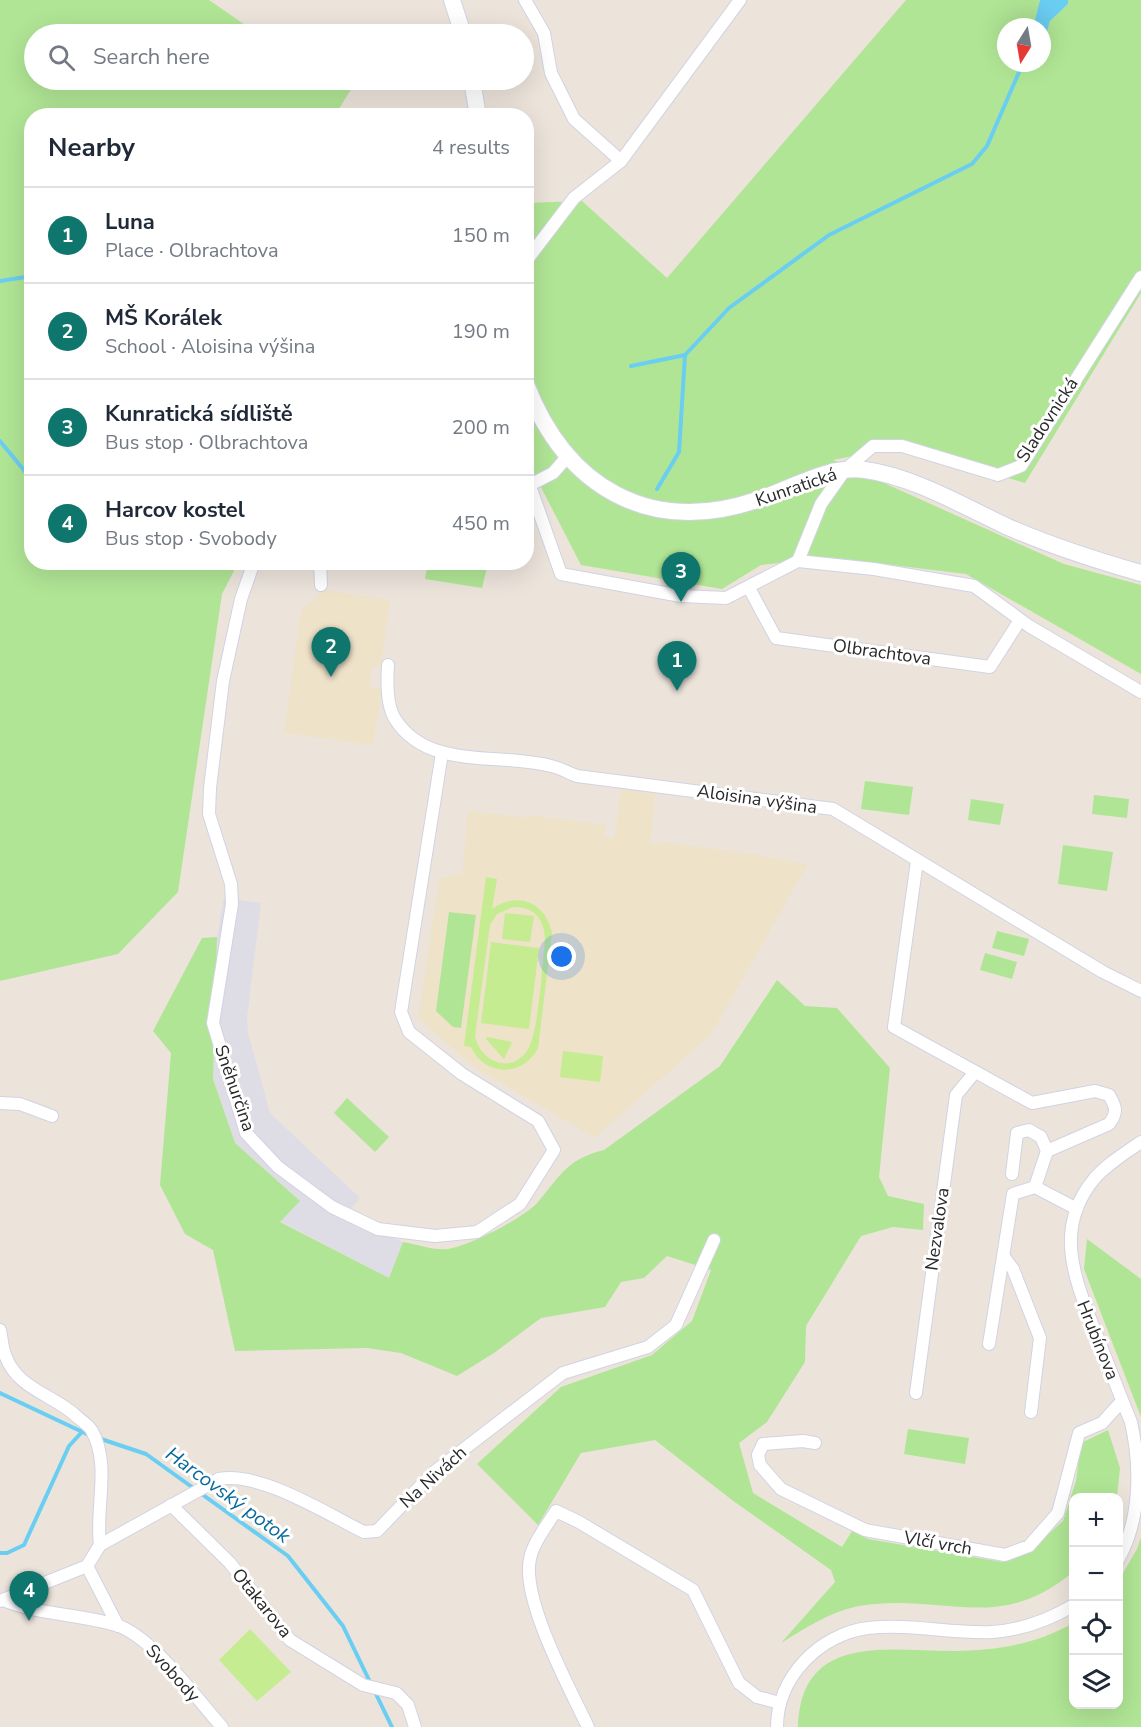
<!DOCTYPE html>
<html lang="en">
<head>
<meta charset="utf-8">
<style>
  :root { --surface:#fff; --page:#f6f6f7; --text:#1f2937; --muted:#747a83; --line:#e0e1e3; --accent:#0f766e }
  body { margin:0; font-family:"Nunito Sans",sans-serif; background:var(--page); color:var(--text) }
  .controls { position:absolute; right:18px; bottom:18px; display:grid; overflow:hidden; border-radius:12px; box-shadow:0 6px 24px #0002 }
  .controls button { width:54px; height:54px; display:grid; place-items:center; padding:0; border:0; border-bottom:2px solid var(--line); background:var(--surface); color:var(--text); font:30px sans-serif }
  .compass { position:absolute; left:997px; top:18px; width:54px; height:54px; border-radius:50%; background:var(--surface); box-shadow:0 6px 24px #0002; rotate:191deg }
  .you { position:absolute; left:562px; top:957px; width:21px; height:21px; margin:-15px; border:4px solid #fff; border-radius:50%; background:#1a73e8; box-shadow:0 0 0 9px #1a73e833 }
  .badge { display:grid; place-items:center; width:39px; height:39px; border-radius:50%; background:var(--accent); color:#fff; font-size:20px; font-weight:700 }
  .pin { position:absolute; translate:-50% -50px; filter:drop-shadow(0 2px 3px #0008) }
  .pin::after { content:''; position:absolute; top:32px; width:21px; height:18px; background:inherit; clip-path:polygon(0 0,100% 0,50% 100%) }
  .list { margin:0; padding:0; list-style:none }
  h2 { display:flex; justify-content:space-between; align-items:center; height:78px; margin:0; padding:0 24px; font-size:26px }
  h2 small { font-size:20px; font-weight:400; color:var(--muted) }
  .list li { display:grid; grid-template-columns:39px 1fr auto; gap:18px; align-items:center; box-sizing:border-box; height:96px; padding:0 24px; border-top:2px solid var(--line) }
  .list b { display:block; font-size:22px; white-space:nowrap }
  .list p { margin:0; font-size:20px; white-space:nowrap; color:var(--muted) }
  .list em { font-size:20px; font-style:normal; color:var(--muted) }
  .icon { flex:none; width:33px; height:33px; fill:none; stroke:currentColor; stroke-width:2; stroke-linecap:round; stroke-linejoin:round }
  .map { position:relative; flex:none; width:1141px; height:1727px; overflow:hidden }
  .search { position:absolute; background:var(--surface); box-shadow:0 6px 24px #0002; left:24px; top:24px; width:510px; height:66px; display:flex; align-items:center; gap:15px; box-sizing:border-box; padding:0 21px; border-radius:33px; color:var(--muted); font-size:22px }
  .panel { position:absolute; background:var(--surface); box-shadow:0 6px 24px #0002; left:24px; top:108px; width:510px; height:462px; border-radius:24px }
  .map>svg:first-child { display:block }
  .industrial { fill:#dedce4 }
  .education { fill:#eee2c9 }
  .green { fill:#b0e595 }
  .pitch { fill:#c5ec90; fill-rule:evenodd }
  .water { fill:#6acef2 }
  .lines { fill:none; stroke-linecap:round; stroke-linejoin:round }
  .stream { stroke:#6acef2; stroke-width:4 }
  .street-casing { stroke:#d0d3e3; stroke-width:14 }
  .secondary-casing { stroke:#d0d3e3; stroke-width:18 }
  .street { stroke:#fff; stroke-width:12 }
  .secondary { stroke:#fff; stroke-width:16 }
  .labels { text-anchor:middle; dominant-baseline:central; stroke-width:6; stroke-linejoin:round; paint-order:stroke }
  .street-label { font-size:18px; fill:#292929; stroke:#fff }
  .water-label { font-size:20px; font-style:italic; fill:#096b9d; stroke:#fff }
</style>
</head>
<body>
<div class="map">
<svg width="1141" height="1727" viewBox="0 0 1141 1727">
  <rect width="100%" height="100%" fill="#ece4db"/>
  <path class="industrial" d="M 224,898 L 261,903 L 247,1018 L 248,1033 L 270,1113 L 360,1198 L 344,1217 L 403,1242 L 389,1278 L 280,1221 L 300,1201 L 235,1143 L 213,1079 L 217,937 Z"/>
  <g class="education">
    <path d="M 325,590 L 390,600 L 381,667 L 372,667 L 369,687 L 382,689 L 373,745 L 284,733 L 301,610 Z"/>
    <path d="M 622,786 L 656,791 L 650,843 L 661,844 L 662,842 L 753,854 L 808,864 L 712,1033 L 595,1138 L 474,1067 L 418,1018 L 439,879 L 462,873 L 468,811 L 529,818 L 530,815 L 606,825 L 604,836 L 614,838 Z"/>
  </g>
  <g class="green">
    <path d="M 0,0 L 209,0 L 258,34 L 34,34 L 34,80 L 357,80 L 335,115 L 32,116 L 32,562 L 238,563 L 222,594 L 178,892 L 118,954 L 0,981 Z"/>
    <path d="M 906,0 L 1040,0 L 1033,27 L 1006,27 L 1006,63 L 1042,63 L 1042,34 L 1046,34 L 1050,21 L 1068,4 L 1068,0 L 1141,0 L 1141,293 L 1025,483 L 903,446 L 833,460 L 1064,564 L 1141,585 L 1141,674 L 966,574 L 827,557 L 761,565 L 722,589 L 581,565 L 527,460 L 526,203 L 582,201 L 667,278 Z"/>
    <path d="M 428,563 L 488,563 L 482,588 L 425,579 Z"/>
    <path d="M 865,781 L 913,787 L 909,815 L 861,809 Z"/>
    <path d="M 1094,795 L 1129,799 L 1127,818 L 1092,814 Z"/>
    <path d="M 971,799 L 1004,804 L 1000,825 L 968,820 Z"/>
    <path d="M 1063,845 L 1113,852 L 1107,891 L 1058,884 Z"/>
    <path d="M 449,912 L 476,915 L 461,1028 L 453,1027 L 436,1011 Z"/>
    <path d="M 997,931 L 1029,939 L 1024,956 L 992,948 Z"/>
    <path d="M 217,937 L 213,1079 L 235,1143 L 300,1201 L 280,1222 L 389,1278 L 403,1242 C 416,1244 435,1251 448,1249 C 469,1246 524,1218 538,1202 C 560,1176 567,1159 604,1150 L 720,1066 L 777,980 L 805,1006 L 837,1008 L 890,1068 L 879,1177 L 888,1196 L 924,1204 L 923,1230 L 893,1227 L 861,1236 L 806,1326 L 805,1362 L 767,1422 L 739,1443 L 753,1493 L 842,1547 L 852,1531 L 868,1539 L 1002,1562 L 1032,1549 L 1063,1521 L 1076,1481 L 1081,1443 L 1108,1430 L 1120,1468 L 1117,1497 L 1074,1498 L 1073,1572 C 998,1635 942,1592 859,1606 C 831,1611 806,1628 781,1643 L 835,1582 L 831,1570 L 732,1500 L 655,1440 L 581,1453 L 538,1525 L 477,1464 L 561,1387 L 652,1355 L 692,1321 L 711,1270 L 667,1256 L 644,1278 L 621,1282 L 605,1307 L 541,1318 L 494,1353 L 457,1376 L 401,1353 L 367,1348 L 235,1351 L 213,1250 L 185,1234 L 160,1185 L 171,1053 L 153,1031 L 202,938 Z"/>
    <path d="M 985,953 L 1017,962 L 1012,979 L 980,970 Z"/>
    <path d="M 347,1098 L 389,1137 L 375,1152 L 334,1113 Z"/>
    <path d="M 1087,1239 L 1141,1279 L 1141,1417 L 1084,1269 Z"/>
    <path d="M 908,1429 L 969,1438 L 965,1464 L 904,1454 Z"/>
    <path d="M 1141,1537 L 1141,1727 L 798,1727 C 801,1632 888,1651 954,1651 C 996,1651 1037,1644 1073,1623 L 1074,1704 L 1118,1704 L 1119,1580 L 1137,1549 Z"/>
  </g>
  <g class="pitch">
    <path d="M 486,877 L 497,879 L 492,909 C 518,891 545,902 552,933 L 538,1048 C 523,1077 485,1077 471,1047 L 464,1046 ZM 513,907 C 534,906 545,920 545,940 C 542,964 539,1034 527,1051 C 510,1075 480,1061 475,1036 L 490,925 L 497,914 Z"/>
    <path d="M 505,913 L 534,916 L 530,942 L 502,939 Z"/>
    <path d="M 491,942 L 539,948 L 529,1029 L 481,1023 Z"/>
    <path d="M 487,1037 L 512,1042 L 504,1059 L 486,1039 Z"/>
    <path d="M 563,1051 L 603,1056 L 600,1082 L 560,1077 Z"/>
    <path d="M 250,1629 L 291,1672 L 257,1701 L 219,1660 Z"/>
  </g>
  <path class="water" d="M 1040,0 L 1068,0 L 1068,4 L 1050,21 L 1046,35 L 1042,34 L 1042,27 L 1033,27 Z"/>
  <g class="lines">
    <g class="stream">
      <path d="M 0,281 L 32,276"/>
      <path d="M 631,366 L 685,355"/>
      <path d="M 0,441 L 32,480"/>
      <path d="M 657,489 L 679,452 L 685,355 L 729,308 L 829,235 L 972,164 L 987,146 L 1023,63"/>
      <path d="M 0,1393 L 91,1436"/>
      <path d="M 98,1438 L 146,1454 L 288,1556 L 343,1626 L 370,1682"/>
      <path d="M 0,1553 L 7,1553 L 24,1545 L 69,1446 L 81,1433"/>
      <path d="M 375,1692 L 392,1727"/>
    </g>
    <g class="street-casing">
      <g id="street">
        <path d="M 525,0 L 544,33 L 551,73 L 574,119 L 621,161"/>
        <path d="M 526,261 L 574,198 L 621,161 L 740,0"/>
        <path d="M 526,475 L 561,574 L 681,596 L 726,598 L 798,561 L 874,569 L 974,586 L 1029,626 L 1141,692"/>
        <path d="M 526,487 L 553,473 L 568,456"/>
        <path d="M 798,561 L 821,504 L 845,470 L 873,446 L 902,446 L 998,475 L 1021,466 L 1141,277"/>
        <path d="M 254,562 L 241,599 L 223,681 L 210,788 L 209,814 L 231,884 L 232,904 L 213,1023 L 246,1133 L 278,1167 L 332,1207 L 378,1229 L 435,1236 L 477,1232 L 520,1204 L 554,1150 L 538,1121 L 462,1074 L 409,1032 L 401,1012 L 442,753"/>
        <path d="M 320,562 L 321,585"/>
        <path d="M 749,588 L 776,638 L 990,667 L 1020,620"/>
        <path d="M 388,665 C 387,680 386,705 395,719 C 428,771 499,752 551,766 C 560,768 569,773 577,776 L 833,809 L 1103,972 L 1141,991"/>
        <path d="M 917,861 L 894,1027 L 1032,1103 L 1095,1091 L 1109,1095 C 1116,1107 1118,1112 1109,1124 L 1047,1151"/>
        <path d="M 0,1103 L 20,1104 L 52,1116"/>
        <path d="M 1012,1174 L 1017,1133 L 1029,1130 L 1041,1137 L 1047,1151 L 1035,1187"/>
        <path d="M 1004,1257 L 1013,1269 L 1040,1338 L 1031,1412"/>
        <path d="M 0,1330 C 2,1339 2,1349 6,1357 C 17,1388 53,1395 75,1415 C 80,1420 89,1425 92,1431 C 111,1465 95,1509 100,1545"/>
        <path d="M 989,1344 L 1013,1194 L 1035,1187 L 1077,1209"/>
        <path d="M 916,1393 L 956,1095 L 975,1072"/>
        <path d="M 815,1443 L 803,1441 L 763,1444 L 758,1455 L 760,1465 L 781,1489 L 865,1530 L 1005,1555 L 1029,1546 L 1058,1513 L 1079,1433 L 1102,1423 L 1122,1401"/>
        <path d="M 171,1505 L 230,1563 L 290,1640 L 363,1685 L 396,1693 L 408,1705 L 415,1727"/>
        <path d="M 1118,1560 C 1141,1519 1141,1467 1131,1422 C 1119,1393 1108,1364 1097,1336 C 1076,1282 1052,1230 1094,1179 C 1107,1164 1125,1153 1141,1142"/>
        <path d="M 87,1566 L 118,1626"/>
        <path d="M 3,1600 C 40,1615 79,1614 116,1625 C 152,1636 196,1698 222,1727"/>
        <path d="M 0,1601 L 87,1566 L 100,1545 L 219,1479 C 260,1471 327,1514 364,1532 L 377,1531 L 434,1472 L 563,1373 L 648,1347 L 676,1325 L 714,1240"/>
        <path d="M 588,1727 C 570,1689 521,1599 530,1559 C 533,1543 547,1525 556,1511 L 579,1522 L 693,1590 L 739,1683 L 757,1697 L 780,1703"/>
        <path d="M 777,1727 C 777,1677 820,1634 868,1628 C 909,1623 951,1634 992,1632 C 1021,1630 1049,1620 1074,1605"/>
      </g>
    </g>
    <g class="secondary-casing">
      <g id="secondary">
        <path d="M 452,0 L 463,34"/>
        <path d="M 472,80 L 478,116"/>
        <path d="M 526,384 C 566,488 650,536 757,500 C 792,489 827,465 865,470 C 912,476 965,507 1008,527 C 1052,546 1095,560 1141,573"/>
      </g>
    </g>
    <use href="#street" class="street"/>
    <use href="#secondary" class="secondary"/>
  </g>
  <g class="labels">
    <g class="street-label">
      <text transform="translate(1047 420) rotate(-57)">Sladovnická</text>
      <text transform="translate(796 487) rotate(-19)">Kunratická</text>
      <text transform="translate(882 652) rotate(8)">Olbrachtova</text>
      <text transform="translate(757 799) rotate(8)">Aloisina výšina</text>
      <text transform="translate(235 1088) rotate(71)">Sněhurčina</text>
      <text transform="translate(937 1229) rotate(-82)">Nezvalova</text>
      <text transform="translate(1098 1340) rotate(68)">Hrubínova</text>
      <text transform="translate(433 1477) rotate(-42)">Na Nivách</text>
      <text transform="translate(938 1543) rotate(10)">Vlčí vrch</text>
      <text transform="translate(262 1603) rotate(51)">Otakarova</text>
      <text transform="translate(173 1673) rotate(48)">Svobody</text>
    </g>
    <g class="water-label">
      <text transform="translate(228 1495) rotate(36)">Harcovský potok</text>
    </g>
  </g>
</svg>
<div class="controls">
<button>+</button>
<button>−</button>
<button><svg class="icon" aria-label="locate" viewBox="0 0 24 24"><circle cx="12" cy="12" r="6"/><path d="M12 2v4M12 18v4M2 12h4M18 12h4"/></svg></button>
<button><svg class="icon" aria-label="layers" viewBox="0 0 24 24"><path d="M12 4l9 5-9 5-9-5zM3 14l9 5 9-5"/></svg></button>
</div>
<svg class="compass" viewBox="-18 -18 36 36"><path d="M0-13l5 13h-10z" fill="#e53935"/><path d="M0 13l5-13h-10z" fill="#747a83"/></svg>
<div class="you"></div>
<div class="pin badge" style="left:677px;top:691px">1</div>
<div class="pin badge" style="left:331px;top:677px">2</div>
<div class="pin badge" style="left:681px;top:602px">3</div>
<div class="pin badge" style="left:29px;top:1621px">4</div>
<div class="search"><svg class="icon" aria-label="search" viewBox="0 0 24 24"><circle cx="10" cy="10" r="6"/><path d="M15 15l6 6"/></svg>Search here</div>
<section class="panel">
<h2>Nearby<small>4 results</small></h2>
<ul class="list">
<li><span class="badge">1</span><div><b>Luna</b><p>Place · Olbrachtova</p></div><em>150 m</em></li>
<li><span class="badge">2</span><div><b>MŠ Korálek</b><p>School · Aloisina výšina</p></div><em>190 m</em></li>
<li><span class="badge">3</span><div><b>Kunratická sídliště</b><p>Bus stop · Olbrachtova</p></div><em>200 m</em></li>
<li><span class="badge">4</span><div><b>Harcov kostel</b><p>Bus stop · Svobody</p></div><em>450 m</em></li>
</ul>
</section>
</div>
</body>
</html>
